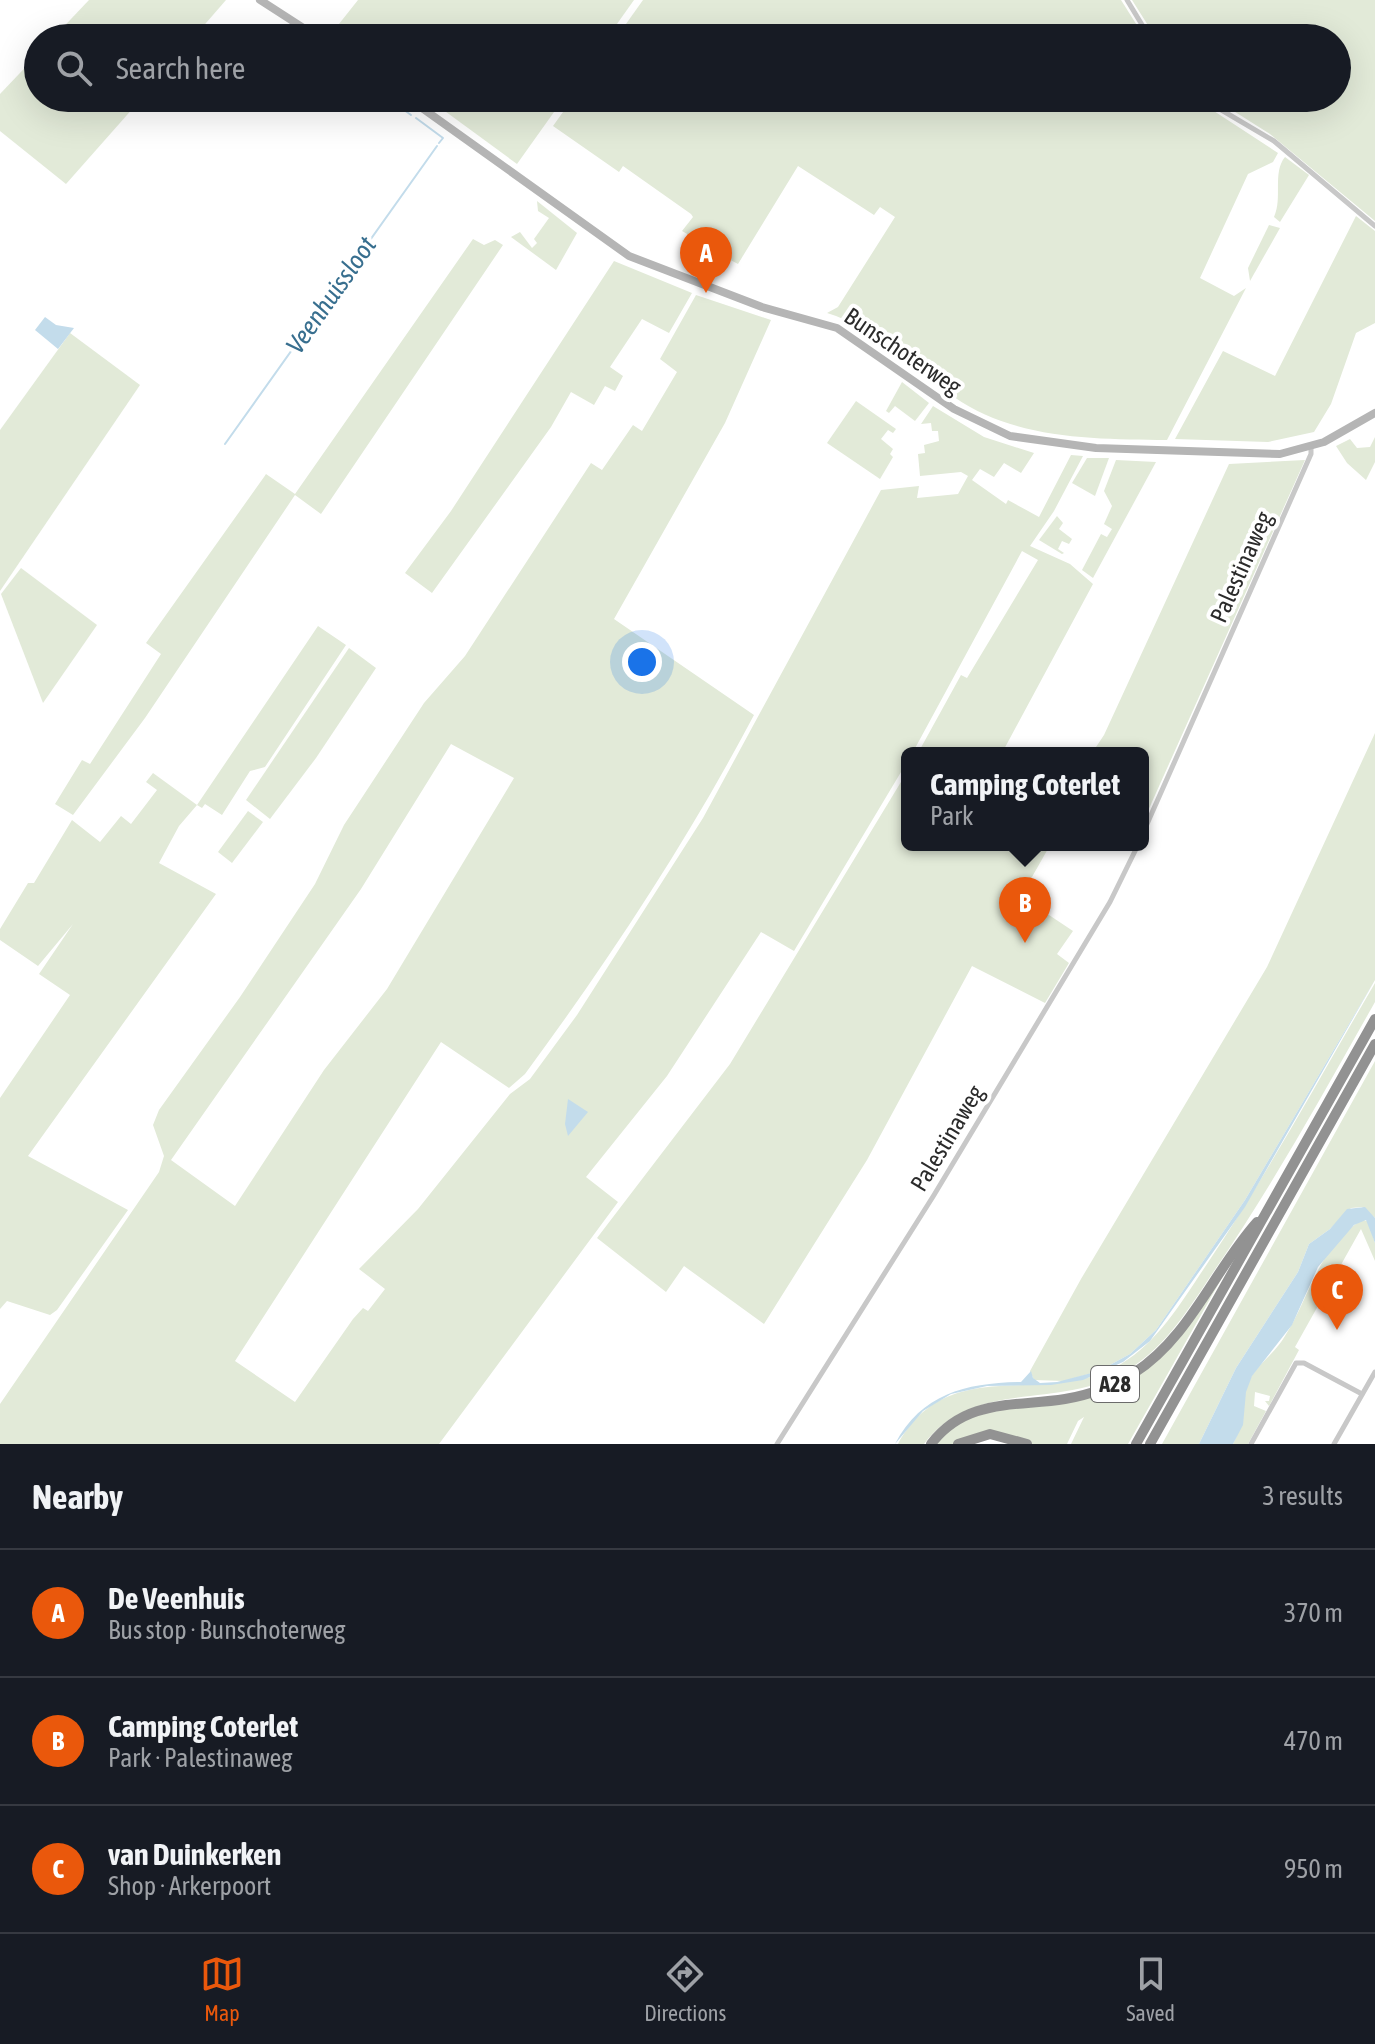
<!DOCTYPE html>
<html lang="en">
<head>
<meta charset="utf-8">
<style>
  :root { --surface:#171b24; --page:#20242c; --text:#f1f3f6; --muted:#9ea1a6; --line:#363941; --accent:#ea580c }
  body { margin:0; font-family:"Asap Condensed",sans-serif; background:var(--page); color:var(--text) }
  .you { position:absolute; left:642px; top:662px; width:28px; height:28px; margin:-20px; border:6px solid #fff; border-radius:50%; background:#1a73e8; box-shadow:0 0 0 12px #1a73e833 }
  .badge { display:grid; place-items:center; width:52px; height:52px; border-radius:50%; background:var(--accent); color:#fff; font-size:26px; font-weight:700 }
  .pin { position:absolute; translate:-50% -66px; filter:drop-shadow(0 2px 4px #0008) }
  .pin::after { content:''; position:absolute; top:42px; width:28px; height:24px; background:inherit; clip-path:polygon(0 0,100% 0,50% 100%) }
  .popup { position:absolute; left:901px; top:747px; width:248px; height:104px; box-sizing:border-box; display:grid; place-content:center; border-radius:12px; background:var(--surface); filter:drop-shadow(0 2px 6px #0005); font-size:26px; white-space:nowrap; color:var(--muted) }
  .popup b { font-size:30px; color:var(--text) }
  .popup::after { content:''; position:absolute; left:50%; top:100%; margin-left:-16px; border:16px solid transparent; border-top-color:var(--surface) }
  .list { margin:0; padding:0; list-style:none }
  h2 { display:flex; justify-content:space-between; align-items:center; height:104px; margin:0; padding:0 32px; font-size:34px }
  h2 small { font-size:26px; font-weight:400; color:var(--muted) }
  .list li { display:grid; grid-template-columns:52px 1fr auto; gap:24px; align-items:center; box-sizing:border-box; height:128px; padding:0 32px; border-top:2px solid var(--line) }
  .list b { display:block; font-size:30px; white-space:nowrap }
  .list p { margin:0; font-size:26px; white-space:nowrap; color:var(--muted) }
  .list em { font-size:26px; font-style:normal; color:var(--muted) }
  .icon { flex:none; width:44px; height:44px; fill:none; stroke:currentColor; stroke-width:2; stroke-linecap:round; stroke-linejoin:round }
  .map { position:relative; flex:none; width:1375px; height:1444px; overflow:hidden }
  .search { position:absolute; background:var(--surface); box-shadow:0 8px 32px #0002; left:24px; right:24px; top:24px; height:88px; display:flex; align-items:center; gap:20px; box-sizing:border-box; padding:0 28px; border-radius:44px; color:var(--muted); font-size:30px }
  .sheet { height:488px; background:var(--surface) }
  nav { display:flex; justify-content:space-around; align-items:center; box-sizing:border-box; height:112px; border-top:2px solid var(--line); background:var(--surface); font-size:22px; color:var(--muted) }
  nav a { display:grid; justify-items:center; gap:4px }
  nav .on { color:var(--accent) }
  .map>svg:first-child { display:block }
  .green { fill:#e2ead8; fill-rule:evenodd }
  .water { fill:#c3dceb }
  .lines { fill:none; stroke-linecap:round; stroke-linejoin:round }
  .stream { stroke:#c3dceb; stroke-width:2 }
  .minor { stroke:#c8c8c8; stroke-width:5 }
  .secondary { stroke:#b5b5b5; stroke-width:8 }
  .motorway { stroke:#929292; stroke-width:10 }
  .labels { text-anchor:middle; dominant-baseline:central; stroke-width:8; stroke-linejoin:round; paint-order:stroke }
  .shield { fill:#fff; stroke:#6b6b6b; stroke-width:2 }
  .shield-label { font-size:22px; font-weight:bold; fill:#2b2b2b }
  .street-label { font-size:24px; fill:#2b2b2b; stroke:#fff }
  .water-label { font-size:26px; font-style:italic; fill:#386f8f; stroke:#fff }
</style>
</head>
<body>
<div class="map">
<svg width="1375" height="1444" viewBox="0 0 1375 1444">
  <rect width="100%" height="100%" fill="#fff"/>
  <g class="green">
    <path d="M 89,0 L 226,0 L 193,38 L 53,38 Z"/>
    <path d="M 358,0 L 634,0 L 607,38 L 338,38 L 331,34 Z"/>
    <path d="M 643,0 L 1121,0 L 1145,38 L 616,38 Z"/>
    <path d="M 1132,0 L 1375,0 L 1375,221 L 1270,134 L 1232,110 L 1237,98 L 1248,103 L 1252,98 L 1337,98 L 1337,38 L 1156,38 Z"/>
    <path d="M 38,54 L 38,98 L 142,98 L 66,184 L 0,131 L 0,94 Z"/>
    <path d="M 427,98 L 564,98 L 517,164 Z"/>
    <path d="M 573,98 L 1194,98 L 1278,153 L 1273,162 L 1248,174 L 1200,278 L 1234,296 L 1246,288 L 1167,440 C 1095,439 1016,440 954,397 C 912,368 876,328 827,313 L 838,307 L 895,217 L 880,207 L 874,215 L 798,166 L 738,264 L 723,256 L 728,245 L 725,243 L 718,257 L 698,247 L 696,239 L 682,231 L 693,217 L 691,214 L 623,166 L 619,172 L 553,126 Z"/>
    <path d="M 1285,157 L 1309,175 L 1280,222 L 1274,217 C 1283,198 1272,173 1285,157 Z"/>
    <path d="M 537,201 L 577,233 L 556,270 L 511,237 L 520,232 L 532,248 L 537,243 L 534,239 L 549,218 L 538,211 Z"/>
    <path d="M 1356,216 L 1375,231 L 1375,323 L 1356,333 L 1331,404 L 1314,432 L 1268,442 L 1175,439 L 1223,351 L 1275,376 Z"/>
    <path d="M 1269,225 L 1280,228 L 1250,281 L 1248,268 Z"/>
    <path d="M 473,239 L 484,245 L 495,240 L 503,245 L 321,514 L 295,495 L 145,718 L 73,815 L 55,804 L 82,760 L 90,764 L 161,654 L 146,643 L 264,477 L 266,474 L 295,494 Z"/>
    <path d="M 614,261 L 692,293 L 669,333 L 642,319 L 610,367 L 623,376 L 615,391 L 605,386 L 594,405 L 571,392 L 551,427 L 432,593 L 405,573 L 451,511 Z"/>
    <path d="M 696,295 L 771,320 L 725,423 L 614,619 L 754,715 C 688,840 609,960 525,1074 L 509,1088 L 441,1042 L 235,1361 L 295,1402 L 353,1319 L 363,1308 L 368,1311 L 385,1289 L 359,1269 L 418,1209 L 510,1094 L 530,1079 L 577,1015 L 703,818 L 881,490 L 919,486 L 917,498 L 958,494 L 968,476 L 961,472 L 920,476 L 918,454 L 925,453 L 924,445 L 939,441 L 938,431 L 932,431 L 931,423 L 921,424 L 933,406 L 984,437 L 1034,453 L 1021,473 L 1004,463 L 994,477 L 980,469 L 972,480 L 1006,504 L 1008,500 L 1039,517 L 1071,455 L 1083,456 L 1054,511 L 1030,546 L 1070,564 L 1093,584 L 1002,753 L 918,753 L 961,675 L 967,678 L 1038,560 L 1022,551 L 913,752 L 907,753 L 907,762 L 794,951 L 761,932 L 667,1076 L 586,1177 L 618,1202 L 439,1444 L 0,1444 L 0,1404 L 159,1172 L 164,1156 L 153,1125 L 159,1110 L 240,997 L 315,884 L 344,825 L 424,703 L 465,656 L 591,463 L 602,470 L 633,425 L 642,431 L 677,372 L 660,359 ZM 451,744 L 514,778 L 387,989 L 324,1070 L 235,1206 L 171,1160 L 361,889 Z"/>
    <path d="M 70,333 L 140,385 L 0,591 L 0,430 Z"/>
    <path d="M 902,382 L 929,403 L 915,421 L 895,406 L 889,413 L 886,411 Z"/>
    <path d="M 856,401 L 896,429 L 893,433 L 888,430 L 881,439 L 893,449 L 890,454 L 893,457 L 880,479 L 827,443 Z"/>
    <path d="M 1375,437 L 1375,462 L 1366,480 L 1347,463 L 1336,446 L 1350,439 L 1357,448 L 1370,447 Z"/>
    <path d="M 1087,458 L 1109,458 L 1095,496 L 1072,483 Z"/>
    <path d="M 1116,460 L 1156,462 L 1093,578 L 1082,570 L 1101,534 L 1107,537 L 1112,529 L 1104,524 L 1112,506 L 1104,491 Z"/>
    <path d="M 1305,460 L 1143,822 L 1143,753 L 1092,753 L 1104,735 L 1229,464 Z"/>
    <path d="M 1057,516 L 1063,523 L 1059,529 L 1072,539 L 1069,544 L 1062,541 L 1058,549 L 1064,553 L 1062,554 L 1039,540 Z"/>
    <path d="M 21,568 L 97,625 L 43,703 L 1,594 Z"/>
    <path d="M 318,626 L 346,645 L 265,767 L 250,771 L 222,815 L 205,804 L 202,808 L 197,805 L 179,826 L 159,863 L 216,894 L 28,1156 L 128,1210 L 57,1310 L 50,1315 L 7,1301 L 0,1309 L 0,1098 L 70,995 L 39,974 L 73,924 L 38,966 L 0,940 L 0,929 L 28,883 L 34,883 L 72,820 L 100,842 L 121,816 L 131,824 L 157,790 L 146,782 L 153,773 L 197,805 Z"/>
    <path d="M 349,648 L 376,668 L 316,758 L 270,819 L 246,800 Z"/>
    <path d="M 1375,733 L 1375,980 L 1245,1200 L 1156,1330 L 1130,1354 L 1099,1371 L 1064,1381 L 1034,1380 L 1030,1371 L 1081,1279 L 1267,967 Z"/>
    <path d="M 907,772 L 907,845 L 1014,845 L 1030,855 L 1036,845 L 1057,845 L 1055,849 L 1049,847 L 1028,884 L 1051,898 L 1043,911 L 1073,931 L 1057,954 L 1069,963 L 1045,1003 L 972,966 L 867,1160 L 764,1324 L 684,1266 L 666,1292 L 597,1238 L 730,1064 Z"/>
    <path d="M 248,811 L 263,822 L 232,863 L 218,852 Z"/>
    <path d="M 1375,983 L 1375,1002 C 1324,1092 1274,1183 1216,1268 C 1191,1305 1168,1345 1129,1369 C 1063,1412 975,1376 924,1444 L 898,1444 C 949,1351 1045,1409 1121,1364 C 1160,1340 1182,1301 1207,1264 C 1268,1173 1320,1077 1375,983 Z"/>
    <path d="M 1375,1061 L 1375,1218 L 1362,1207 L 1351,1208 L 1330,1229 L 1309,1244 L 1298,1272 L 1236,1368 L 1199,1444 L 1162,1444 Z"/>
    <path d="M 1362,1220 L 1368,1221 L 1375,1243 L 1375,1261 L 1361,1229 L 1295,1347 L 1299,1350 L 1269,1406 L 1265,1401 L 1269,1401 L 1270,1396 L 1255,1392 L 1254,1406 L 1266,1411 L 1248,1444 L 1233,1444 C 1245,1423 1240,1400 1250,1379 C 1259,1363 1276,1352 1285,1336 C 1310,1297 1319,1245 1362,1220 Z"/>
    <path d="M 1227,1269 L 1128,1444 L 1071,1444 L 1084,1417 L 1078,1421 L 1067,1444 L 1031,1444 L 997,1432 L 954,1444 L 935,1444 L 945,1432 L 971,1414 L 1052,1403 L 1150,1365 Z"/>
  </g>
  <g class="water">
    <path d="M 45,317 L 56,325 L 74,328 L 58,349 L 35,330 Z"/>
    <path d="M 1375,980 L 1245,1207 L 1150,1341 L 1123,1362 L 1083,1380 L 1051,1385 L 987,1386 L 951,1394 L 923,1411 L 895,1444 C 922,1393 967,1383 1021,1382 L 1031,1371 L 1033,1378 L 1040,1383 L 1057,1382 L 1099,1371 L 1130,1354 L 1156,1330 L 1245,1200 Z"/>
    <path d="M 568,1099 L 588,1112 L 568,1136 L 565,1124 Z"/>
    <path d="M 1365,1207 L 1375,1218 L 1375,1243 L 1366,1220 L 1354,1225 L 1318,1267 L 1292,1325 L 1252,1376 L 1246,1392 L 1243,1425 L 1233,1444 L 1199,1444 L 1236,1368 L 1298,1272 L 1309,1244 L 1330,1229 L 1347,1209 Z"/>
  </g>
  <g class="lines">
    <g class="stream">
      <path d="M 388,98 L 411,115"/>
      <path d="M 416,118 L 443,138 L 439,143"/>
      <path d="M 225,444 L 437,146"/>
    </g>
    <g class="minor">
      <path d="M 1127,0 L 1150,38"/>
      <path d="M 1201,98 L 1274,141 L 1375,226"/>
      <path d="M 1143,833 L 1311,454 L 1311,447"/>
      <path d="M 777,1444 L 934,1195 L 1110,902 L 1138,845"/>
      <path d="M 1251,1444 L 1296,1363 L 1304,1363 L 1362,1394"/>
      <path d="M 1334,1444 L 1375,1372"/>
    </g>
    <g class="secondary">
      <path d="M 260,0 L 319,38"/>
      <path d="M 408,98 L 629,256 L 762,307 L 837,328 L 954,409 L 1010,436 L 1096,448 L 1280,454 L 1324,442 L 1375,413"/>
    </g>
    <g class="motorway">
      <path d="M 931,1444 C 966,1398 1015,1407 1065,1399 C 1090,1395 1113,1386 1134,1373 C 1190,1337 1214,1270 1257,1222"/>
      <path d="M 958,1444 L 990,1434 L 1027,1444"/>
      <path d="M 1136,1444 L 1375,1019"/>
      <path d="M 1150,1444 L 1375,1044"/>
    </g>
  </g>
  <g class="labels">
    <rect class="shield" x="1091" y="1366" width="48" height="36" rx="6"/>
    <g class="shield-label">
      <text x="1115" y="1384">A28</text>
    </g>
    <g class="street-label">
      <text transform="translate(903 351) rotate(34)">Bunschoterweg</text>
      <text transform="translate(1241 567) rotate(-66)">Palestinaweg</text>
      <text transform="translate(947 1138) rotate(-59)">Palestinaweg</text>
    </g>
    <g class="water-label">
      <text transform="translate(331 295) rotate(-55)">Veenhuissloot</text>
    </g>
  </g>
</svg>
<div class="you"></div>
<div class="pin badge" style="left:706px;top:293px">A</div>
<div class="pin badge" style="left:1025px;top:943px">B</div>
<div class="popup"><b>Camping Coterlet</b>Park</div>
<div class="pin badge" style="left:1337px;top:1330px">C</div>
<div class="search"><svg class="icon" aria-label="search" viewBox="0 0 24 24"><circle cx="10" cy="10" r="6"/><path d="M15 15l6 6"/></svg>Search here</div>
</div>
<section class="sheet">
<h2>Nearby<small>3 results</small></h2>
<ul class="list">
<li><span class="badge">A</span><div><b>De Veenhuis</b><p>Bus stop · Bunschoterweg</p></div><em>370 m</em></li>
<li><span class="badge">B</span><div><b>Camping Coterlet</b><p>Park · Palestinaweg</p></div><em>470 m</em></li>
<li><span class="badge">C</span><div><b>van Duinkerken</b><p>Shop · Arkerpoort</p></div><em>950 m</em></li>
</ul>
</section>
<nav>
<a class="on"><svg class="icon" aria-label="map" viewBox="0 0 24 24"><path d="M3 6l6-2 6 2 6-2v14l-6 2-6-2-6 2zM9 4v14M15 6v14"/></svg>Map</a>
<a><svg class="icon" aria-label="directions" viewBox="0 0 24 24"><path d="M12 3l9 9-9 9-9-9zM9 14v-3h6M13 9l2 2-2 2"/></svg>Directions</a>
<a><svg class="icon" aria-label="saved" viewBox="0 0 24 24"><path d="M7 4h10v16l-5-4-5 4z"/></svg>Saved</a>
</nav>
</body>
</html>
